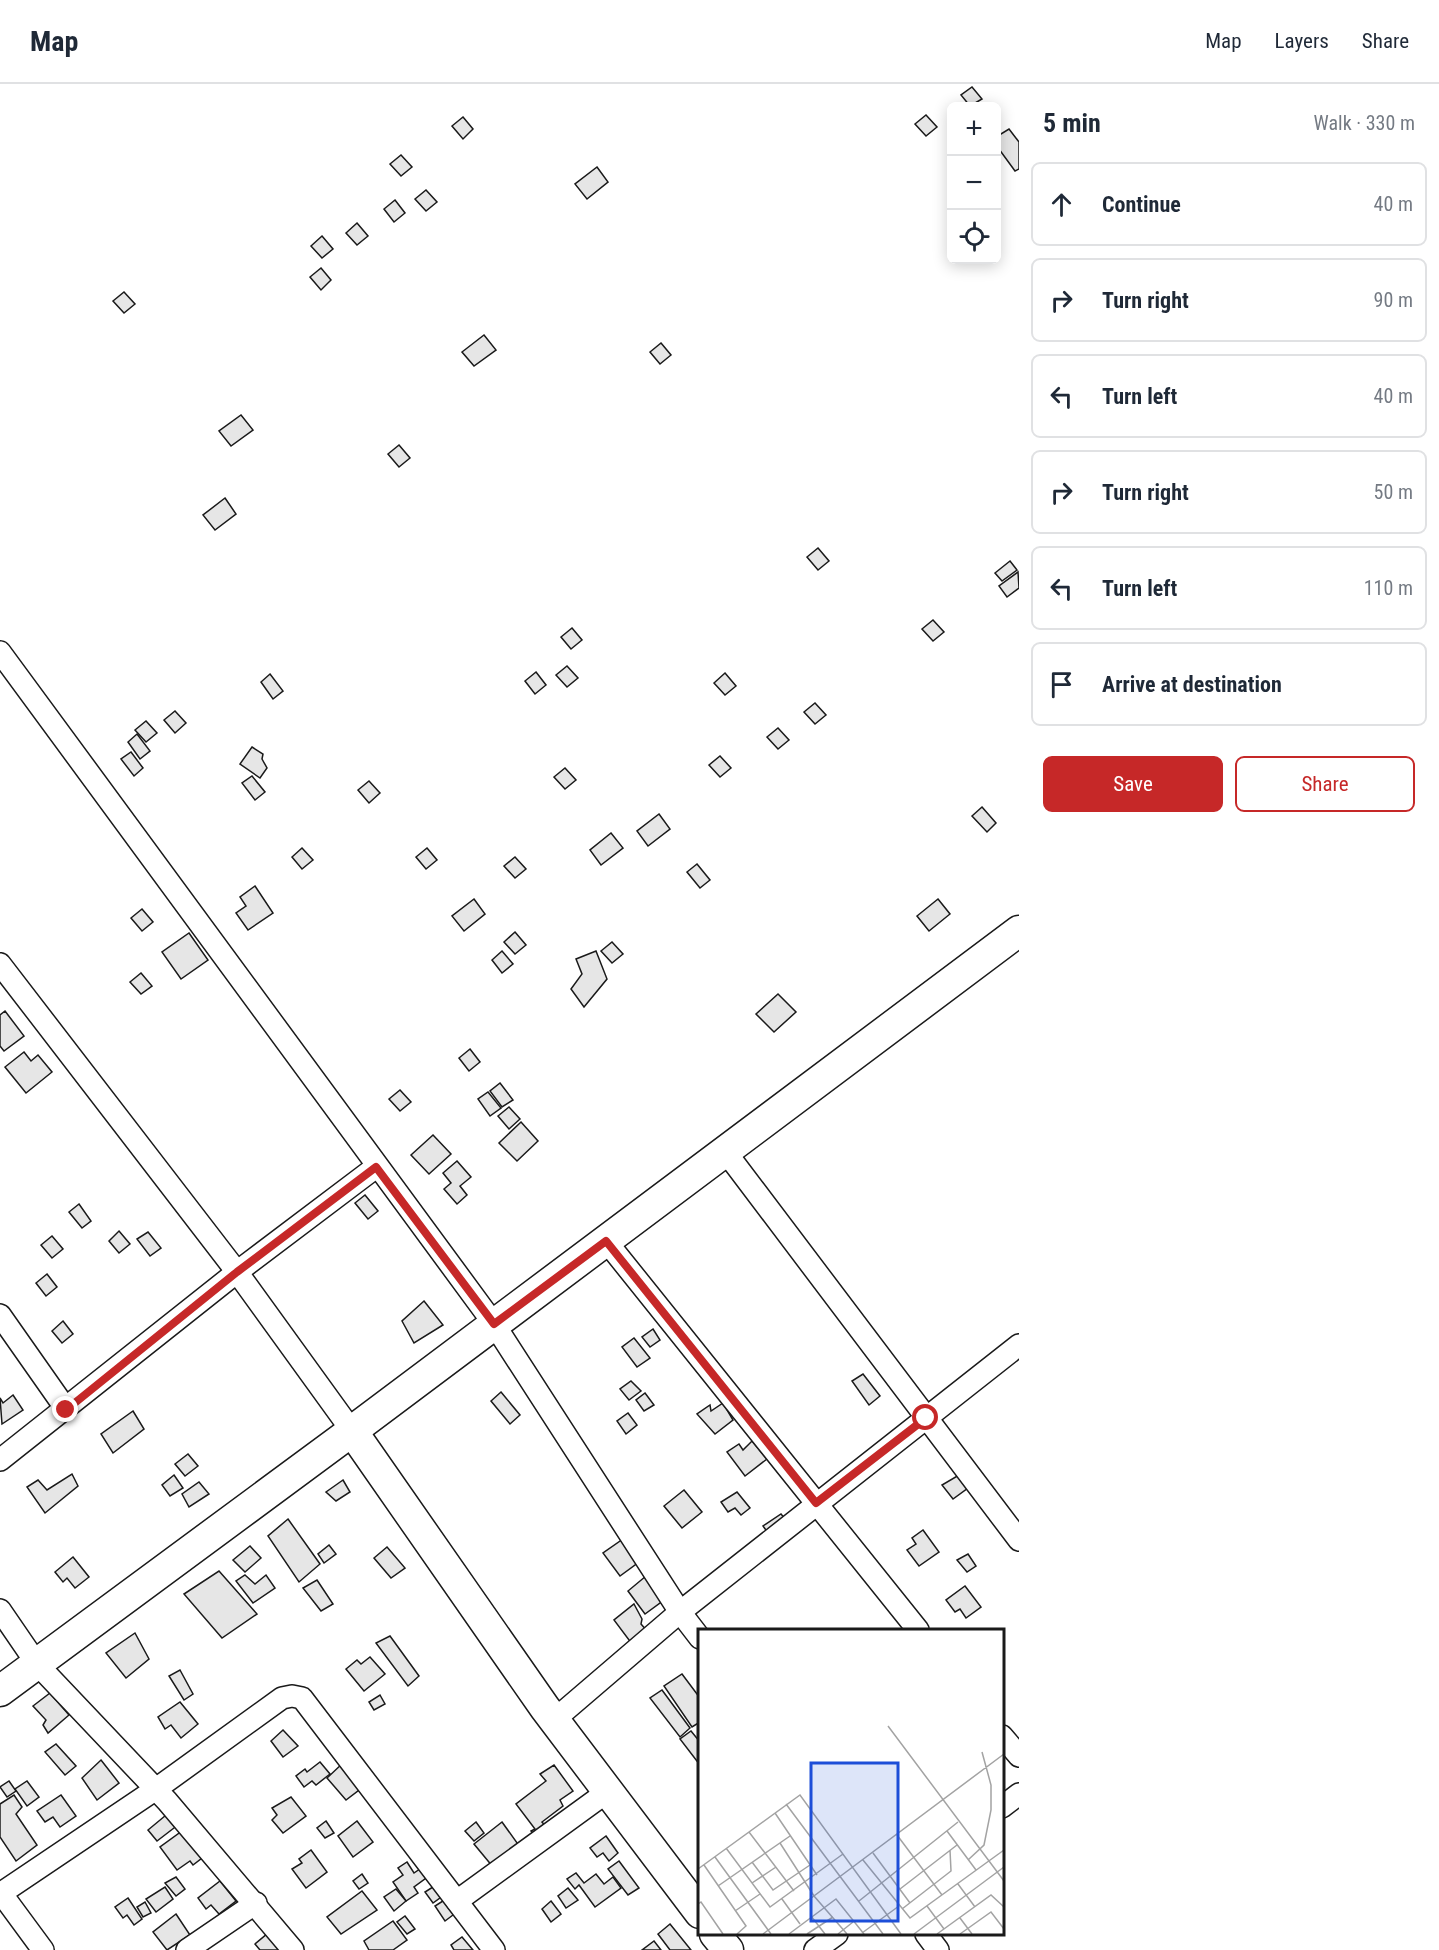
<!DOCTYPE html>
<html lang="en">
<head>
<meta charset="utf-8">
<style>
  :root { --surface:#fff; --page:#f2f2f3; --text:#1f2937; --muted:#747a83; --line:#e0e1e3; --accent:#c62828 }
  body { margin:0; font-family:"Roboto Condensed",sans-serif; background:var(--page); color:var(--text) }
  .controls { position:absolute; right:18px; top:18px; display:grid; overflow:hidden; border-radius:9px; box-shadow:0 3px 15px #0003 }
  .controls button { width:54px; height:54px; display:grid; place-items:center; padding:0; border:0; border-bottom:2px solid var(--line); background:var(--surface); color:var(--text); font:30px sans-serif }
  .stop { position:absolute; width:18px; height:18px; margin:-14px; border:4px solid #c62828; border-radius:50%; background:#fff }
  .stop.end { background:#c62828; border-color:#fff; box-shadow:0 2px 6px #0008 }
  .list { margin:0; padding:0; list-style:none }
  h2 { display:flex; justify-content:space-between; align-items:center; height:78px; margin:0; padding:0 24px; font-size:26px }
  h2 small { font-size:20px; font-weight:400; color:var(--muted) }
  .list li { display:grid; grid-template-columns:39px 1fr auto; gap:18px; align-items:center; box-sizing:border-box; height:84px; margin:0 12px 12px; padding:0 12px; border:2px solid var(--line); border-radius:9px }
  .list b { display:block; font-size:22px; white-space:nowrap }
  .list em { font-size:20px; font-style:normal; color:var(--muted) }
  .actions { display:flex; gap:12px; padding:18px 24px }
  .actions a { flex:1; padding:14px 0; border:2px solid var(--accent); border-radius:9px; text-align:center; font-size:21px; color:var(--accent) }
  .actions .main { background:var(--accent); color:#fff }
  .icon { flex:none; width:33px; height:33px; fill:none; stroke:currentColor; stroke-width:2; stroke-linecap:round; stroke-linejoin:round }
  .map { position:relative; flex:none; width:1019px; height:1866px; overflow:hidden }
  header { display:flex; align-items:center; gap:36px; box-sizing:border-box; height:84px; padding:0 30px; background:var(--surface); border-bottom:2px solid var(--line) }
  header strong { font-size:28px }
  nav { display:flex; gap:33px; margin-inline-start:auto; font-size:21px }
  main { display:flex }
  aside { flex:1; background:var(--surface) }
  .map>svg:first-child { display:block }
  .building { fill:#e6e6e6; stroke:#1a1a1a; stroke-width:1.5 }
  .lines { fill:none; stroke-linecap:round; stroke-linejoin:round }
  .street-casing { stroke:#1a1a1a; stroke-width:24 }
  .secondary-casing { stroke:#1a1a1a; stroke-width:33 }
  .street { stroke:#fff; stroke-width:21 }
  .secondary { stroke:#fff; stroke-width:30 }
  .route { stroke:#c62828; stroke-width:8 }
  .inset-road { fill:none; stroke:#a3a3a3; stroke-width:1.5 }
  .view { fill:#1d4ed8; fill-opacity:0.15; stroke:#1d4ed8; stroke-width:3 }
  .inset-edge { fill:none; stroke:#1a1a1a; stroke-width:3 }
</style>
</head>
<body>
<header>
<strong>Map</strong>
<nav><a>Map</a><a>Layers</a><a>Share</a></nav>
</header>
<main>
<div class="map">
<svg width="1019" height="1866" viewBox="0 0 1019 1866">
  <rect width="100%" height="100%" fill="#fff"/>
  <g class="building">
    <path d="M 972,3 L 982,15 L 970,22 L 961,11 Z"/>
    <path d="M 926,31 L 937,43 L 926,52 L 915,40 Z"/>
    <path d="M 463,33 L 473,45 L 463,55 L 452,42 Z"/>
    <path d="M 1009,45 L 1019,58 L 1019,85 L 1015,87 L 996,61 L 996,53 Z"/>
    <path d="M 401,71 L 412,83 L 401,92 L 390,80 Z"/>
    <path d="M 597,83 L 608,98 L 587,115 L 575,100 Z"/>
    <path d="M 426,106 L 437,118 L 426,127 L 415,115 Z"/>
    <path d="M 395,116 L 405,129 L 394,138 L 384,125 Z"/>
    <path d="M 357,139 L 368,152 L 357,161 L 346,149 Z"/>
    <path d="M 322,152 L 333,165 L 322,174 L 311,162 Z"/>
    <path d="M 321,184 L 331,196 L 321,206 L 310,193 Z"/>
    <path d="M 124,208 L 135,220 L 124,229 L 113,217 Z"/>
    <path d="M 484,251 L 496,266 L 474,282 L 462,268 Z"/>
    <path d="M 661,259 L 671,271 L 660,280 L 650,268 Z"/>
    <path d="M 241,331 L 253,346 L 231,362 L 219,347 Z"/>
    <path d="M 399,361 L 410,374 L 399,383 L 388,370 Z"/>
    <path d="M 225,414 L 236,430 L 215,446 L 203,431 Z"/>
    <path d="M 818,464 L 829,477 L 818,486 L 807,473 Z"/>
    <path d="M 1010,477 L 1017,486 L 1002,497 L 995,489 Z"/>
    <path d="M 1018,488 L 1019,504 L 1007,513 L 999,502 Z"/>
    <path d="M 933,536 L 944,548 L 933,557 L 922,545 Z"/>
    <path d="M 572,544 L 582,556 L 571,565 L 561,553 Z"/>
    <path d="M 567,582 L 578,594 L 567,603 L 556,591 Z"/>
    <path d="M 536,588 L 546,601 L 535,610 L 525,597 Z"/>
    <path d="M 725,589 L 736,602 L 725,611 L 714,599 Z"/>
    <path d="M 270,590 L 283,607 L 273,615 L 261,598 Z"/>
    <path d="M 815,619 L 826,631 L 815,640 L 804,628 Z"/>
    <path d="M 175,627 L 186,639 L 175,649 L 164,636 Z"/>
    <path d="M 146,637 L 157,649 L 146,658 L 135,646 Z"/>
    <path d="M 778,644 L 789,656 L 778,665 L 767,653 Z"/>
    <path d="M 137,650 L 150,667 L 140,675 L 128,658 Z"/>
    <path d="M 252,663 L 263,670 L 262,675 L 267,684 L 260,694 L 240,680 Z"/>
    <path d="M 131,668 L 143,684 L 134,692 L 121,675 Z"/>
    <path d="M 720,672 L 731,684 L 720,693 L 709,681 Z"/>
    <path d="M 565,684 L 576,696 L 565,705 L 554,693 Z"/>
    <path d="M 252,692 L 265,708 L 255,716 L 242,699 Z"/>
    <path d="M 369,697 L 380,709 L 369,719 L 358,706 Z"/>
    <path d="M 982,723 L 996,739 L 987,748 L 972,732 Z"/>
    <path d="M 659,730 L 670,745 L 648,762 L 637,747 Z"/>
    <path d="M 611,749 L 623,764 L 601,781 L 590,766 Z"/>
    <path d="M 302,764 L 313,776 L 302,785 L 292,773 Z"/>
    <path d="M 427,764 L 437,776 L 426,785 L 416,773 Z"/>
    <path d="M 515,773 L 526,785 L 515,794 L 504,782 Z"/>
    <path d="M 697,780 L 710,796 L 700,804 L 687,788 Z"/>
    <path d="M 255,802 L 273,829 L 248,846 L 236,829 L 246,822 L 240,813 Z"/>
    <path d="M 474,815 L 485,830 L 464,847 L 452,832 Z"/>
    <path d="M 938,815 L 950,830 L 929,847 L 917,832 Z"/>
    <path d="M 142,825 L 153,838 L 142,847 L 131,834 Z"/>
    <path d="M 515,848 L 526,861 L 515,870 L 504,858 Z"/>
    <path d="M 189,849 L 208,876 L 181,895 L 162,868 Z"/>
    <path d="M 612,858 L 623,870 L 612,879 L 601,867 Z"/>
    <path d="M 502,867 L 513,880 L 502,889 L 492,876 Z"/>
    <path d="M 596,867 L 607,895 L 584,923 L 571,905 L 582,890 L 576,875 Z"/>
    <path d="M 141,889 L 152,902 L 141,910 L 130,898 Z"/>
    <path d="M 778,910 L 796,928 L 774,948 L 756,930 Z"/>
    <path d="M 5,927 L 24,952 L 4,967 L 0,962 L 0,931 Z"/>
    <path d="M 470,965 L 480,978 L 469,987 L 459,974 Z"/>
    <path d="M 24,968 L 31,977 L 38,971 L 52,988 L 26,1009 L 5,983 Z"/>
    <path d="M 500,999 L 513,1016 L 502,1023 L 490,1007 Z"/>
    <path d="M 400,1006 L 411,1018 L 400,1027 L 389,1015 Z"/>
    <path d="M 488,1008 L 501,1024 L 490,1032 L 478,1015 Z"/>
    <path d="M 509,1023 L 520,1035 L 509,1045 L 498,1032 Z"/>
    <path d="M 521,1038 L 538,1057 L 517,1077 L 499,1059 Z"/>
    <path d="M 433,1051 L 451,1070 L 429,1090 L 411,1071 Z"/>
    <path d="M 457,1077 L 471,1093 L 460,1102 L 467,1111 L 457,1120 L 444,1105 L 451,1099 L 443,1089 Z"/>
    <path d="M 365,1111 L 378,1127 L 368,1135 L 355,1119 Z"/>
    <path d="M 79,1120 L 91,1137 L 82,1144 L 69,1128 Z"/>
    <path d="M 119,1147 L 130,1160 L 119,1169 L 109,1157 Z"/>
    <path d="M 148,1148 L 161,1164 L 150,1172 L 137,1155 Z"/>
    <path d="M 52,1152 L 63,1165 L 52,1174 L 41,1161 Z"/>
    <path d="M 47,1190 L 57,1203 L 46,1212 L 36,1199 Z"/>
    <path d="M 424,1217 L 443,1241 L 414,1259 L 402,1237 Z"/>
    <path d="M 63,1237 L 73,1250 L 62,1259 L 52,1247 Z"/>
    <path d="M 653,1245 L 660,1256 L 650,1263 L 642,1253 Z"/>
    <path d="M 634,1254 L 650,1274 L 637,1283 L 622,1263 Z"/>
    <path d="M 863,1290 L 880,1312 L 869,1321 L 852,1297 Z"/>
    <path d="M 631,1297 L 641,1307 L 629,1316 L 620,1305 Z"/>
    <path d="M 501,1308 L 520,1331 L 510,1340 L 491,1317 Z"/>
    <path d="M 645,1309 L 654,1321 L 644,1327 L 636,1316 Z"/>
    <path d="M 13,1311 L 23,1326 L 2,1340 L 0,1314 L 3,1319 Z"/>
    <path d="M 723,1319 L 733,1336 L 715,1350 L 697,1330 L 710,1321 L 711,1327 Z"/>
    <path d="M 133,1327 L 144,1345 L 113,1369 L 101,1350 Z"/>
    <path d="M 628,1329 L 637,1341 L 626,1350 L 617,1337 Z"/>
    <path d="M 752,1357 L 767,1375 L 745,1392 L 727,1368 L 739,1360 L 743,1366 Z"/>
    <path d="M 188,1370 L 198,1382 L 185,1392 L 175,1380 Z"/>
    <path d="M 72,1390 L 78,1402 L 45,1429 L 27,1403 L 38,1396 L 47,1406 Z"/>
    <path d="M 174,1391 L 183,1404 L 170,1412 L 162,1401 Z"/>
    <path d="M 959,1391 L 968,1404 L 953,1415 L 942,1401 Z"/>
    <path d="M 343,1396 L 350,1408 L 336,1417 L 326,1408 Z"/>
    <path d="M 199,1398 L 209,1410 L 189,1423 L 182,1410 Z"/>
    <path d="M 684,1406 L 702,1428 L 682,1444 L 664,1422 Z"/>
    <path d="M 737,1408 L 750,1424 L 741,1431 L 735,1424 L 728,1428 L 721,1418 Z"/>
    <path d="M 781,1430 L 793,1444 L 774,1457 L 763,1442 Z"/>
    <path d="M 288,1435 L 320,1480 L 299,1498 L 268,1452 Z"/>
    <path d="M 923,1446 L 939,1468 L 919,1482 L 907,1466 L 916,1460 L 912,1454 Z"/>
    <path d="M 623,1455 L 639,1478 L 620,1492 L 603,1469 Z"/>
    <path d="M 329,1461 L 336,1470 L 324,1479 L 318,1470 Z"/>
    <path d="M 250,1462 L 261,1474 L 245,1488 L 233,1476 Z"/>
    <path d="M 387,1463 L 405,1484 L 391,1494 L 374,1474 Z"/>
    <path d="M 968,1470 L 976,1482 L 967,1488 L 957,1476 Z"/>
    <path d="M 73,1473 L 89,1493 L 75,1504 L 67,1494 L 63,1498 L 55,1488 Z"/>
    <path d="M 219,1487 L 257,1530 L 222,1554 L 184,1510 Z"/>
    <path d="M 245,1491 L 255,1500 L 266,1491 L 275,1504 L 253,1519 L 236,1497 Z"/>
    <path d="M 646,1492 L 664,1516 L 645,1530 L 628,1507 Z"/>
    <path d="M 317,1496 L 333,1520 L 321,1527 L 303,1504 Z"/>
    <path d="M 965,1502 L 981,1523 L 966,1534 L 960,1525 L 955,1528 L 946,1516 Z"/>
    <path d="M 634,1520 L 642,1535 L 641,1540 L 648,1548 L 632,1560 L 614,1536 Z"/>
    <path d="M 135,1549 L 149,1575 L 126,1594 L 106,1569 Z"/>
    <path d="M 390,1552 L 419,1592 L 408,1602 L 376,1559 Z"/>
    <path d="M 370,1573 L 385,1590 L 364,1607 L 346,1585 L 357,1576 L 361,1580 Z"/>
    <path d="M 180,1586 L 193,1610 L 184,1616 L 169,1592 Z"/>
    <path d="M 682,1590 L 700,1614 L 700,1638 L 692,1643 L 664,1602 Z"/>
    <path d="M 662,1606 L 690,1644 L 680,1653 L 650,1614 Z"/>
    <path d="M 50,1609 L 69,1631 L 48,1649 L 43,1641 L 46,1636 L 33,1622 Z"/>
    <path d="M 380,1611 L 385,1620 L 374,1626 L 369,1618 Z"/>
    <path d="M 180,1618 L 198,1640 L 181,1654 L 171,1641 L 165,1645 L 158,1633 Z"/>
    <path d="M 283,1646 L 298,1662 L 283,1673 L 271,1657 Z"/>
    <path d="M 691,1647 L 700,1658 L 700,1681 L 680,1655 Z"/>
    <path d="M 56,1660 L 76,1682 L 65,1691 L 45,1668 Z"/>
    <path d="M 101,1676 L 119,1699 L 97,1716 L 82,1694 Z"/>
    <path d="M 320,1678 L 330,1690 L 316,1701 L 312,1697 L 304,1703 L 296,1692 L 305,1685 L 307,1688 Z"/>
    <path d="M 344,1678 L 363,1703 L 346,1716 L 327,1694 Z"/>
    <path d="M 554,1681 L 573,1707 L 560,1716 L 563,1722 L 542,1738 L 550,1747 L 538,1755 L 531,1747 L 535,1745 L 516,1720 L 546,1697 L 540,1690 Z"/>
    <path d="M 9,1697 L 16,1707 L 7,1713 L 0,1703 Z"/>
    <path d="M 27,1697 L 39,1713 L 27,1722 L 15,1705 Z"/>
    <path d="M 14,1711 L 22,1723 L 16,1730 L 37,1761 L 16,1777 L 0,1753 L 0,1720 Z"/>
    <path d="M 61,1711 L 76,1732 L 60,1743 L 53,1733 L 45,1738 L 37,1727 Z"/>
    <path d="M 291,1713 L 306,1732 L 283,1749 L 272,1736 L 277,1731 L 272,1724 Z"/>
    <path d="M 177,1722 L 187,1734 L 157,1757 L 148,1746 Z"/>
    <path d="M 326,1737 L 334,1749 L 325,1754 L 317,1744 Z"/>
    <path d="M 357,1737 L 373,1758 L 353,1773 L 338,1752 Z"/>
    <path d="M 476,1738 L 484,1749 L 474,1757 L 465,1747 Z"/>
    <path d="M 502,1738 L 520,1763 L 493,1783 L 474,1760 Z"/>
    <path d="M 182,1747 L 202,1774 L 193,1781 L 190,1777 L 177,1786 L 160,1763 Z"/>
    <path d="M 606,1752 L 618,1769 L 609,1777 L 603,1769 L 597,1773 L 590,1764 Z"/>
    <path d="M 311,1766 L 327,1788 L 306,1804 L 292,1785 L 302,1779 L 299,1775 Z"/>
    <path d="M 619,1777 L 639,1804 L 628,1811 L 608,1785 Z"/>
    <path d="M 407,1778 L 414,1789 L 427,1780 L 433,1789 L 414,1803 L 418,1809 L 406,1817 L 393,1798 L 403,1791 L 398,1784 Z"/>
    <path d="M 576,1789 L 584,1799 L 596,1790 L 604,1800 L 613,1793 L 621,1804 L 595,1823 L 579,1801 L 575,1805 L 567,1795 Z"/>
    <path d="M 362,1790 L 368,1799 L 359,1805 L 353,1797 Z"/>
    <path d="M 176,1793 L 185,1805 L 176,1812 L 165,1799 Z"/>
    <path d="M 220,1797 L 236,1817 L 219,1830 L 211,1821 L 206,1825 L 198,1814 Z"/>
    <path d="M 436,1801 L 444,1811 L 433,1819 L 425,1808 Z"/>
    <path d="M 165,1803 L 173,1815 L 156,1828 L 146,1815 Z"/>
    <path d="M 568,1804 L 578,1816 L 566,1824 L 558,1812 Z"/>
    <path d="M 396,1805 L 406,1817 L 394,1827 L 384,1813 Z"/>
    <path d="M 362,1807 L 377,1826 L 341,1850 L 327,1833 Z"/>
    <path d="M 128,1814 L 142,1835 L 134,1841 L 127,1831 L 123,1834 L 115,1823 Z"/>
    <path d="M 446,1815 L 457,1828 L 445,1837 L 435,1822 Z"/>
    <path d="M 551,1817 L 561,1830 L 551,1838 L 542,1825 Z"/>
    <path d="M 145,1818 L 151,1829 L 143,1833 L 137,1823 Z"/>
    <path d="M 176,1830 L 190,1851 L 167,1866 L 153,1848 Z"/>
    <path d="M 405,1832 L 415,1845 L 407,1850 L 397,1838 Z"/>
    <path d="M 393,1837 L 407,1856 L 393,1866 L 369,1866 L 364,1857 Z"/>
    <path d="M 670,1840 L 691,1866 L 670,1866 L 658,1850 Z"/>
    <path d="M 267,1850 L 300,1866 L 260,1866 L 255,1860 Z"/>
    <path d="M 462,1853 L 473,1866 L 454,1866 L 451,1861 Z"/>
    <path d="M 654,1857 L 661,1866 L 642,1866 Z"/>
  </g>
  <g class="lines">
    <g class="street-casing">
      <g id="street">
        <path d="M 0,568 L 494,1240 L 680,1528 L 700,1554"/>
        <path d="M 0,880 L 237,1188 L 352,1347"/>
        <path d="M 725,1067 L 1019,1456"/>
        <path d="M 606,1157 L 918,1546"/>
        <path d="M 0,1231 L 66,1325"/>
        <path d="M 0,1376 L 237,1188 L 376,1083"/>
        <path d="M 0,1526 L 37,1580 L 167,1717 L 293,1866"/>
        <path d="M 554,1636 L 680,1528 L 1019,1261"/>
        <path d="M 1002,1652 L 1019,1672"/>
        <path d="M 1002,1723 L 1019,1710"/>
        <path d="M 1,1809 L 43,1866"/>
        <path d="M 0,1810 L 156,1705 L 282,1614 L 292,1612 L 302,1614 L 494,1866"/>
        <path d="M 457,1817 L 607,1708"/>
        <path d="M 926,1850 L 938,1866"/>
        <path d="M 187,1866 L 256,1819"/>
        <path d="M 815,1866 L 837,1850"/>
      </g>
    </g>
    <g class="secondary-casing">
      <g id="secondary">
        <path d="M 352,1347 L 545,1624 L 700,1829"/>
        <path d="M 0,1607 L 352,1347 L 1019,847"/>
        <path d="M 715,1850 L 728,1866"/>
      </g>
    </g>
    <use href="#street" class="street"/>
    <use href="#secondary" class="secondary"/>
  </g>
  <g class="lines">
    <path class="route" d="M 66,1326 L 237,1188 L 376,1083 L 494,1240 L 606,1157 L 816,1419 L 926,1334"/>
  </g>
  <g transform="translate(698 1545)">
    <rect width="306" height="306" fill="#fff"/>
    <path class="inset-road" d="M 190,97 L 306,252M 88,175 L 185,305M 77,184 L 119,246M 249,202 L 278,241M 51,203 L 96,262M 199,206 L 244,266M 82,214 L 116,267 L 149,305M 28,219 L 72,278 L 145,225M 175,224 L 212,274M 17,228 L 73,305M 165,231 L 212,289 L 306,221M 270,231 L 286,216 L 293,181 L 293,156 L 284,123M 54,233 L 75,261 L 112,236M 6,236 L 48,297 L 39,305M 0,240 L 102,166 L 203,305M 54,254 L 78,238M 260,255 L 277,278M 20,257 L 92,207M 202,260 L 259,216M 84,270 L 102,295M 161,272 L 260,193M 0,275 L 3,273 L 25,305M 229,277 L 246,300M 204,280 L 253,242 L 252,221M 37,282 L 62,265M 113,287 L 127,305M 262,289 L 274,305M 164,304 L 201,277M 65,305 L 306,125M 91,305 L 138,270 L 166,305M 109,305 L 135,288M 140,305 L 155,293M 216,305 L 306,238M 239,305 L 293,266 L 306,278M 262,305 L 293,283 L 306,300"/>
    <path class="view" d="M 113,134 L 200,134 L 200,292 L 113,292 Z"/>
    <rect width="306" height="306" class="inset-edge"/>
  </g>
</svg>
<div class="controls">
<button>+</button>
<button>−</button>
<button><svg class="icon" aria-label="locate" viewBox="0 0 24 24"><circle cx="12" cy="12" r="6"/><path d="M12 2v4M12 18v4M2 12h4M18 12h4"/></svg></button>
</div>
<div class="stop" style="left:926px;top:1334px"></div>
<div class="stop end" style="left:66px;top:1326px"></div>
</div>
<aside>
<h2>5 min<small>Walk · 330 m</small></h2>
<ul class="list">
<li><svg class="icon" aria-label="ahead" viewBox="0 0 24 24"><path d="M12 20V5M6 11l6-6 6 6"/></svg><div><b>Continue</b></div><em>40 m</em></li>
<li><svg class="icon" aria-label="right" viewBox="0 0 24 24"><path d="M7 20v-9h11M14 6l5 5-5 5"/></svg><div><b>Turn right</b></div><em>90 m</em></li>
<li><svg class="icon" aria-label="left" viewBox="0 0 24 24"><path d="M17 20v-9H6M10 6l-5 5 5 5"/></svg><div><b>Turn left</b></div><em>40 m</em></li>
<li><svg class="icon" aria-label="right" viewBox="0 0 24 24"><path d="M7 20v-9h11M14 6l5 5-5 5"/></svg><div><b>Turn right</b></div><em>50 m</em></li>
<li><svg class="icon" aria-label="left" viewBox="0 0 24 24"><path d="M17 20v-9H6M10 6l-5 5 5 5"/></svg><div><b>Turn left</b></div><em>110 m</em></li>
<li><svg class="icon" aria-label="arrive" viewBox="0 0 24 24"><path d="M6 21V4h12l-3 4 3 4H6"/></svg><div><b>Arrive at destination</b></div></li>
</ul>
<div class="actions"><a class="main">Save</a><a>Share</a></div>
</aside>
</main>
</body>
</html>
